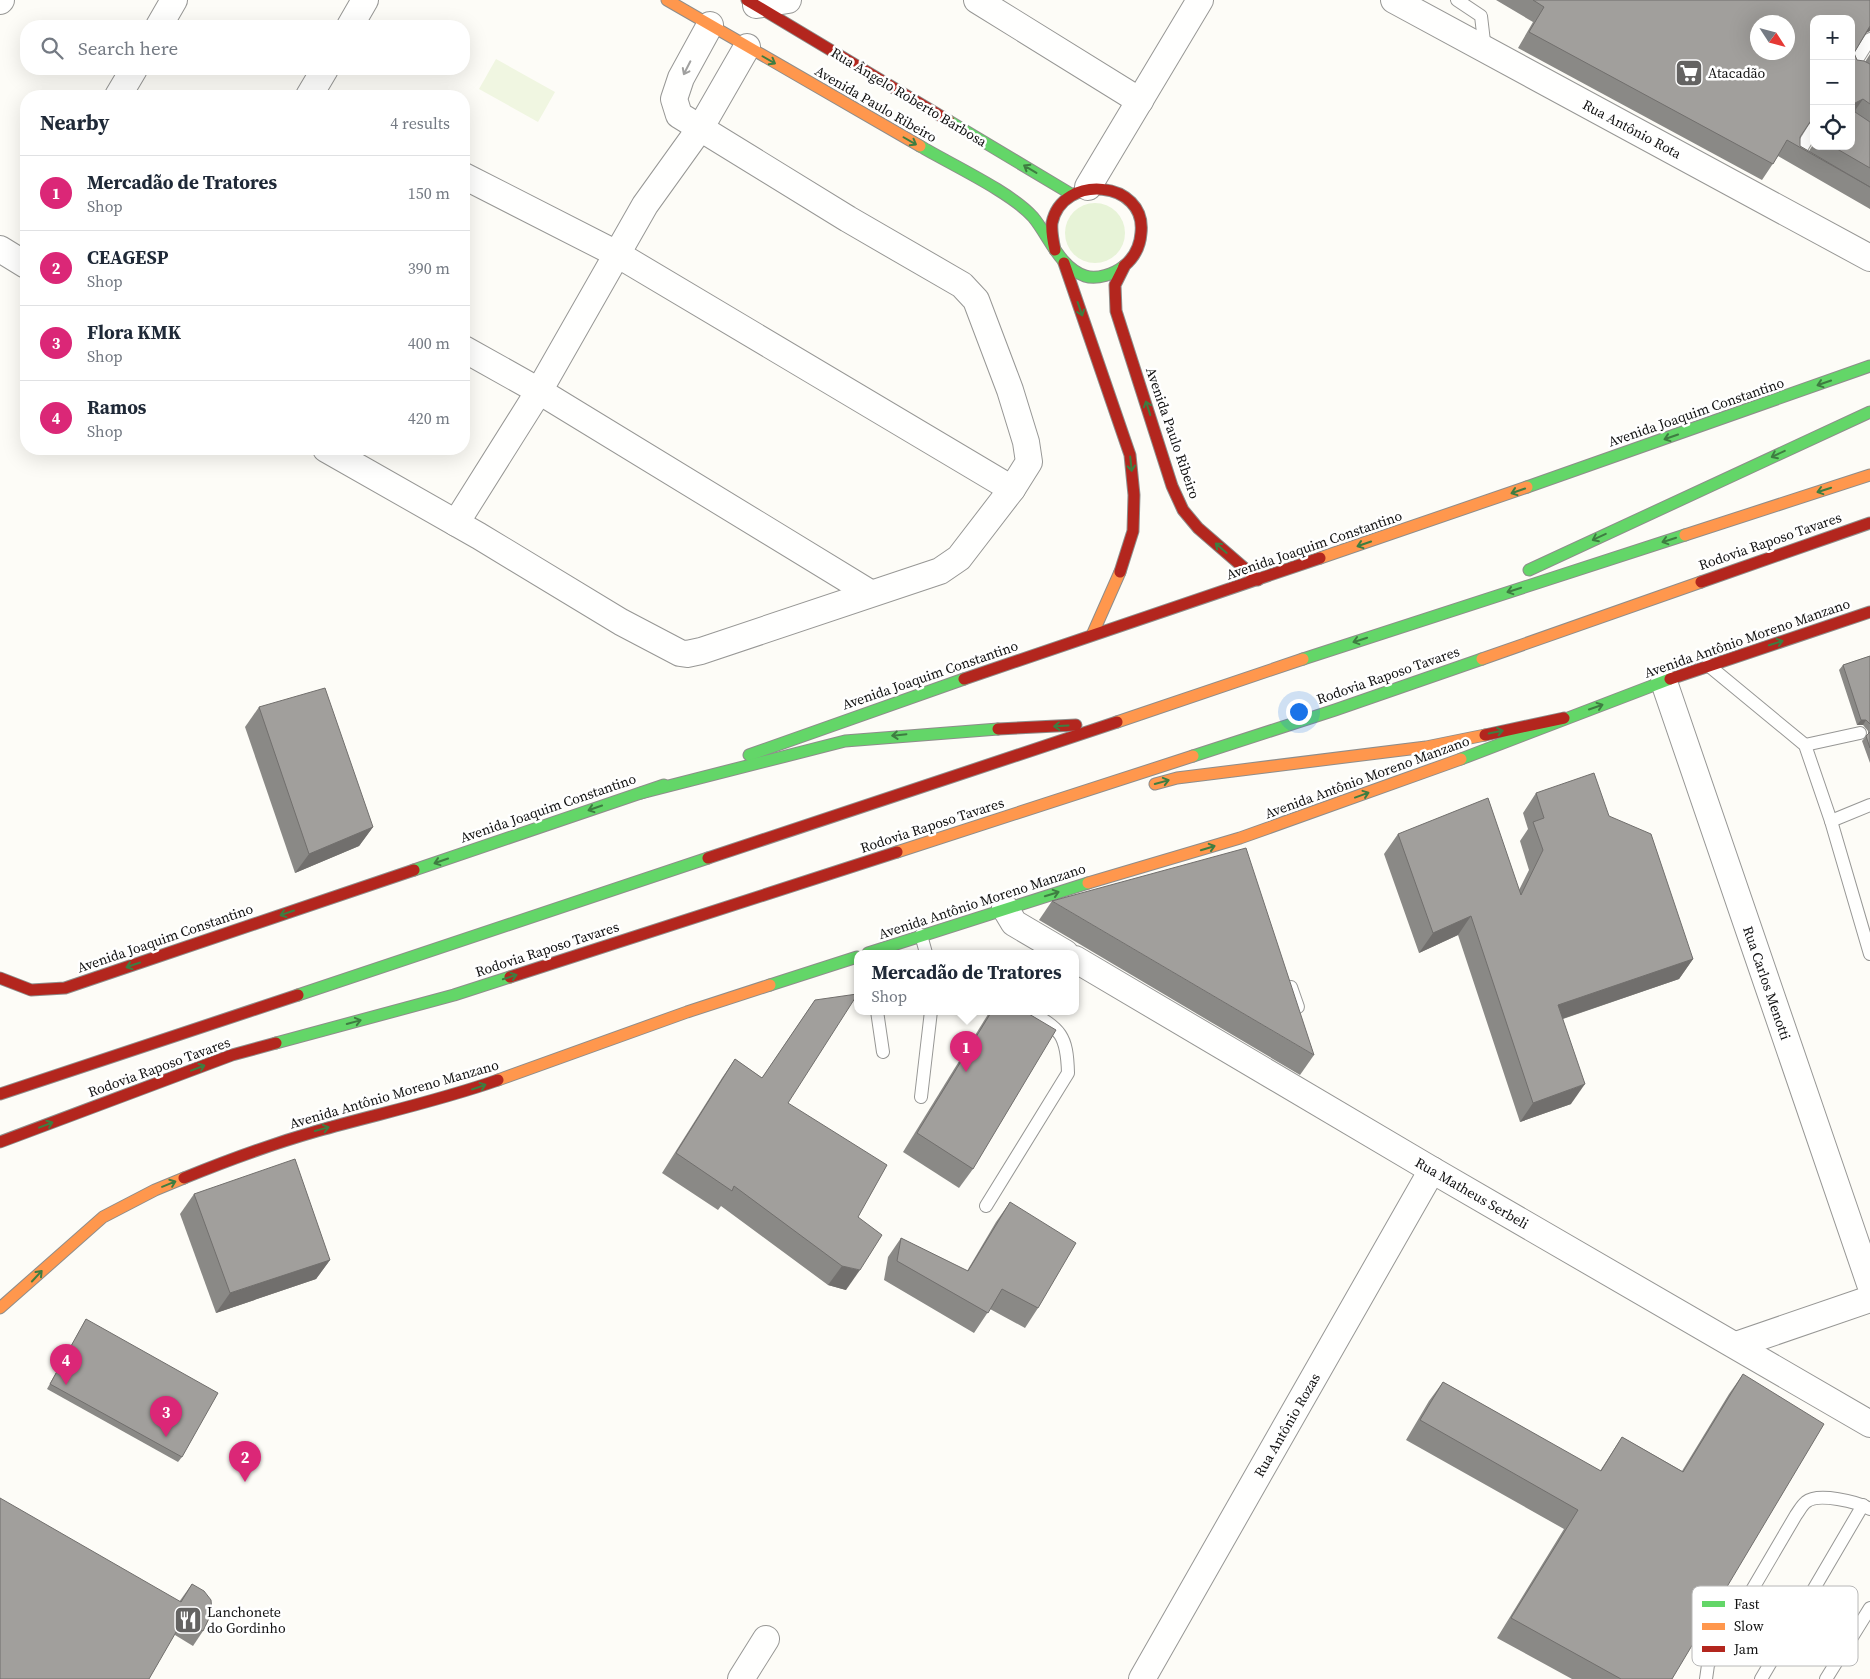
<!DOCTYPE html>
<html lang="en">
<head>
<meta charset="utf-8">
<style>
  :root { --surface:#fff; --page:#f2f2f3; --text:#1f2937; --muted:#747a83; --line:#e0e1e3; --accent:#db2777 }
  body { margin:0; font-family:"Source Serif 4",serif; background:var(--page); color:var(--text) }
  .controls { position:absolute; right:15px; top:15px; display:grid; overflow:hidden; border-radius:10px; box-shadow:0 5px 20px #0002 }
  .controls button { width:45px; height:45px; display:grid; place-items:center; padding:0; border:0; border-bottom:1px solid var(--line); background:var(--surface); color:var(--text); font:25px sans-serif }
  .compass { position:absolute; left:1750px; top:15px; width:45px; height:45px; border-radius:50%; background:var(--surface); box-shadow:0 5px 20px #0002; rotate:126deg }
  .you { position:absolute; left:1298px; top:711px; width:18px; height:18px; margin:-12px; border:4px solid #fff; border-radius:50%; background:#1a73e8; box-shadow:0 0 0 8px #1a73e833 }
  .badge { display:grid; place-items:center; width:32px; height:32px; border-radius:50%; background:var(--accent); color:#fff; font-size:16px; font-weight:700 }
  .pin { position:absolute; translate:-50% -41px; filter:drop-shadow(0 1px 2px #0008) }
  .pin::after { content:''; position:absolute; top:26px; width:18px; height:15px; background:inherit; clip-path:polygon(0 0,100% 0,50% 100%) }
  .popup { position:absolute; left:854px; top:950px; width:225px; height:65px; box-sizing:border-box; display:grid; place-content:center; border-radius:10px; background:var(--surface); filter:drop-shadow(0 1px 4px #0005); font-size:16px; white-space:nowrap; color:var(--muted) }
  .popup b { font-size:19px; color:var(--text) }
  .popup::after { content:''; position:absolute; left:50%; top:100%; margin-left:-10px; border:10px solid transparent; border-top-color:var(--surface) }
  .list { margin:0; padding:0; list-style:none }
  h2 { display:flex; justify-content:space-between; align-items:center; height:65px; margin:0; padding:0 20px; font-size:21px }
  h2 small { font-size:16px; font-weight:400; color:var(--muted) }
  .list li { display:grid; grid-template-columns:32px 1fr auto; gap:15px; align-items:center; box-sizing:border-box; height:75px; padding:0 20px; border-top:1px solid var(--line) }
  .list b { display:block; font-size:19px; white-space:nowrap }
  .list p { margin:0; font-size:16px; white-space:nowrap; color:var(--muted) }
  .list em { font-size:16px; font-style:normal; color:var(--muted) }
  .icon { flex:none; width:28px; height:28px; fill:none; stroke:currentColor; stroke-width:2; stroke-linecap:round; stroke-linejoin:round }
  .map { position:relative; flex:none; width:1870px; height:1679px; overflow:hidden }
  .search { position:absolute; background:var(--surface); box-shadow:0 5px 20px #0002; left:20px; top:20px; width:450px; height:55px; display:flex; align-items:center; gap:12px; box-sizing:border-box; padding:0 18px; border-radius:20px; color:var(--muted); font-size:19px }
  .panel { position:absolute; background:var(--surface); box-shadow:0 5px 20px #0002; left:20px; top:90px; width:450px; height:365px; border-radius:20px }
  .map>svg:first-child { display:block }
  .green { fill:#e7f3d7 }
  .pitch { fill:#f0f6e1 }
  .lines { fill:none; stroke-linecap:round; stroke-linejoin:round }
  .lane-casing { stroke:#979795; stroke-width:14 }
  .street-casing { stroke:#979795; stroke-width:28 }
  .fast-casing { stroke:#8e8d8b; stroke-width:13 }
  .slow-casing { stroke:#8e8d8b; stroke-width:13 }
  .jam-casing { stroke:#8e8d8b; stroke-width:13 }
  .lane { stroke:#fffffe; stroke-width:12 }
  .street { stroke:#fffffe; stroke-width:26 }
  .fast { stroke:#63d668; stroke-width:11 }
  .slow { stroke:#ff974d; stroke-width:11 }
  .jam { stroke:#b3261e; stroke-width:11 }
  .wall { fill:#8a8986; fill-rule:evenodd }
  .shaded-wall { fill:#716f6d }
  .building { fill:#a19f9c; stroke:#716f6d; fill-rule:evenodd }
  .oneway { stroke:#3e7d41 }
  .oneway2 { stroke:#a0a09f }
  .labels { text-anchor:middle; dominant-baseline:central; stroke-width:5; stroke-linejoin:round; paint-order:stroke }
  .poi-label { font-size:14px; fill:#111; stroke:#fff; text-anchor:start }
  .street-label { font-size:14px; fill:#111; stroke:#fff }
  .key { fill:#fff; stroke:#b8b8b8; stroke-width:1 }
  .key-label { font-size:14px; fill:#111 }
</style>
</head>
<body>
<div class="map">
<svg width="1870" height="1679" viewBox="0 0 1870 1679">
  <rect width="100%" height="100%" fill="#fdfcf7"/>
  <circle class="green" cx="1095" cy="233" r="30"/>
  <path class="pitch" d="M 496,59 L 555,92 L 538,122 L 479,89 Z"/>
  <g class="lines">
    <g class="lane-casing">
      <g id="lane">
        <path d="M 1457,0 L 1481,16 L 1485,50"/>
        <path d="M 1851,69 L 1870,39"/>
        <path d="M 1799,159 L 1796,157 L 1814,128"/>
        <path d="M 1708,665 L 1805,745 L 1831,821 L 1870,954"/>
        <path d="M 1805,745 L 1860,733"/>
        <path d="M 1831,821 L 1870,805"/>
        <path d="M 921,935 L 926,953"/>
        <path d="M 1291,987 L 1298,1007"/>
        <path d="M 877,1011 L 883,1052"/>
        <path d="M 921,1097 L 931,1011"/>
        <path d="M 986,1206 L 1068,1073 C 1067,1035 1061,1029 1028,1011"/>
        <path d="M 1706,1679 L 1708,1665 L 1796,1515 C 1799,1511 1802,1505 1806,1502 C 1818,1492 1858,1502 1870,1509"/>
        <path d="M 1761,1679 L 1863,1505"/>
        <path d="M 1826,1679 L 1870,1608"/>
      </g>
    </g>
    <g class="street-casing">
      <g id="street">
        <path d="M 977,0 L 1140,101"/>
        <path d="M 1394,0 L 1870,258"/>
        <path d="M 0,1 L 1,0"/>
        <path d="M 756,5 L 788,0"/>
        <path d="M 159,26 L 174,0"/>
        <path d="M 350,26 L 365,0"/>
        <path d="M 118,96 L 134,69"/>
        <path d="M 309,96 L 325,69"/>
        <path d="M 464,176 L 617,254 L 1012,489"/>
        <path d="M 1088,187 L 1200,0"/>
        <path d="M 0,249 L 26,265"/>
        <path d="M 464,349 L 539,391 L 870,593"/>
        <path d="M 326,449 L 479,536 L 621,622 L 680,653 L 687,654 L 701,651 L 940,571 L 959,558 L 1012,489 L 1029,462 L 1026,442 L 1010,390 L 976,300 L 962,285 L 848,219 L 679,115 L 674,99 L 681,78 L 710,25"/>
        <path d="M 456,523 L 539,391 L 645,205 L 701,127 L 747,47"/>
        <path d="M 1664,682 L 1870,1284"/>
        <path d="M 1005,908 L 1014,923 L 1065,953"/>
        <path d="M 1075,959 L 1432,1170 L 1870,1424"/>
        <path d="M 1736,1345 L 1870,1299"/>
        <path d="M 741,1679 L 766,1639"/>
        <path d="M 1142,1679 L 1432,1170"/>
      </g>
    </g>
    <g class="fast-casing">
      <g id="fast">
        <path d="M 949,121 L 1071,194"/>
        <path d="M 920,146 C 950,164 1011,192 1033,217 C 1049,236 1059,267 1085,276 C 1097,280 1114,274 1124,266"/>
        <path d="M 1527,487 L 1870,366"/>
        <path d="M 1529,570 L 1870,412"/>
        <path d="M 1303,659 L 1685,535"/>
        <path d="M 749,755 L 964,679"/>
        <path d="M 1193,756 L 1335,710 L 1482,659"/>
        <path d="M 1461,759 L 1670,679"/>
        <path d="M 641,793 L 845,741 L 998,729"/>
        <path d="M 414,870 L 664,785"/>
        <path d="M 868,953 L 1088,883"/>
        <path d="M 770,985 L 857,957"/>
        <path d="M 298,995 L 708,858"/>
        <path d="M 276,1043 L 454,995 L 510,977"/>
      </g>
    </g>
    <g class="slow-casing">
      <g id="slow">
        <path d="M 667,0 L 920,146"/>
        <path d="M 1685,535 L 1870,475"/>
        <path d="M 1320,558 L 1527,487"/>
        <path d="M 1093,633 L 1120,572"/>
        <path d="M 1482,659 L 1701,582"/>
        <path d="M 1117,722 L 1303,659"/>
        <path d="M 1155,784 L 1177,778 L 1426,747 L 1485,735"/>
        <path d="M 897,852 L 1193,756"/>
        <path d="M 1088,883 L 1240,838 L 1461,759"/>
        <path d="M 498,1080 L 687,1012 L 770,985"/>
        <path d="M 0,1308 L 103,1217 L 155,1190 L 184,1178"/>
      </g>
    </g>
    <g class="jam-casing">
      <g id="jam">
        <path d="M 747,0 L 949,121"/>
        <path d="M 1055,250 C 1053,241 1051,232 1052,223 C 1062,173 1147,180 1141,233 C 1140,247 1135,257 1124,266"/>
        <path d="M 1064,263 L 1130,455 L 1134,495 L 1133,531 L 1120,572"/>
        <path d="M 1124,267 L 1115,285 L 1116,311 L 1172,486 L 1183,510 L 1198,528 L 1258,580"/>
        <path d="M 1701,582 L 1870,523"/>
        <path d="M 964,679 L 1320,558"/>
        <path d="M 1670,679 L 1870,612"/>
        <path d="M 998,729 L 1076,725"/>
        <path d="M 1485,735 L 1564,718"/>
        <path d="M 708,858 L 1117,722"/>
        <path d="M 510,977 L 897,852"/>
        <path d="M 0,978 L 31,990 L 65,988 L 414,870"/>
        <path d="M 0,1094 L 298,995"/>
        <path d="M 0,1142 L 232,1055 L 276,1043"/>
        <path d="M 184,1178 C 228,1160 272,1144 317,1131 C 377,1114 439,1101 498,1080"/>
      </g>
    </g>
    <use href="#lane" class="lane"/>
    <use href="#street" class="street"/>
    <use href="#fast" class="fast"/>
    <use href="#slow" class="slow"/>
    <use href="#jam" class="jam"/>
  </g>
  <g class="wall">
    <path d="M 1496,0 L 1870,0 L 1870,31 L 1866,33 L 1854,53 L 1857,60 L 1865,62 L 1870,54 L 1870,209 L 1778,156 L 1762,180 L 1518,48 L 1533,22 ZM 1851,19 L 1851,146 L 1814,146 L 1814,143 L 1809,151 L 1800,146 L 1800,137 L 1810,121 Z"/>
    <path d="M 1870,656 L 1870,763 L 1862,741 L 1868,734 L 1868,731 L 1863,725 L 1857,725 L 1839,670 L 1843,665 Z"/>
    <path d="M 259,707 L 373,827 L 359,846 L 295,873 L 245,727 Z"/>
    <path d="M 1536,793 L 1609,816 L 1693,959 L 1679,979 L 1563,1019 L 1571,1104 L 1520,1122 L 1458,935 L 1419,953 L 1384,854 L 1398,834 L 1519,890 L 1529,870 L 1520,841 L 1528,829 L 1523,813 Z"/>
    <path d="M 1052,901 L 1314,1055 L 1300,1075 L 1039,920 Z"/>
    <path d="M 815,1000 L 788,1103 L 858,1217 L 846,1290 L 828,1285 L 721,1206 L 718,1210 L 662,1173 L 722,1078 L 735,1059 L 762,1078 Z"/>
    <path d="M 990,1011 L 1024,1011 L 973,1169 L 959,1188 L 903,1152 Z"/>
    <path d="M 194,1194 L 330,1260 L 316,1279 L 216,1313 L 180,1214 Z"/>
    <path d="M 1010,1202 L 1038,1308 L 1025,1328 L 990,1309 L 974,1333 L 884,1280 L 888,1257 L 901,1238 L 967,1271 L 996,1222 Z"/>
    <path d="M 86,1319 L 182,1457 L 178,1462 L 47,1389 Z"/>
    <path d="M 1743,1374 L 1672,1679 L 1572,1679 L 1497,1638 L 1564,1529 L 1406,1440 L 1429,1401 L 1443,1382 L 1600,1471 L 1622,1437 L 1682,1471 L 1729,1394 Z"/>
    <path d="M 192,1584 L 203,1631 L 193,1646 L 175,1635 L 179,1602 Z"/>
  </g>
  <g class="shaded-wall">
    <path d="M 1870,25 L 1870,31 L 1863,34 Z"/>
    <path d="M 1863,99 L 1852,115 L 1855,103 Z"/>
    <path d="M 1861,720 L 1866,720 L 1863,725 L 1857,725 Z"/>
    <path d="M 373,827 L 359,846 L 295,873 L 309,854 Z"/>
    <path d="M 1471,916 L 1458,935 L 1419,953 L 1433,933 Z"/>
    <path d="M 1693,959 L 1679,979 L 1544,1025 L 1558,1005 Z"/>
    <path d="M 1585,1084 L 1571,1104 L 1520,1122 L 1533,1103 Z"/>
    <path d="M 330,1260 L 316,1279 L 216,1313 L 230,1293 Z"/>
    <path d="M 842,1266 L 860,1270 L 846,1290 L 828,1285 Z"/>
  </g>
  <g class="building">
    <path d="M 1533,0 L 1870,0 L 1870,26 L 1854,53 L 1857,60 L 1864,61 L 1870,64 L 1870,104 L 1863,99 L 1855,103 L 1855,112 L 1870,122 L 1870,168 L 1832,146 L 1851,146 L 1851,19 L 1814,19 L 1814,116 L 1800,137 L 1800,146 L 1870,187 L 1787,140 L 1773,164 L 1529,32 L 1544,7 ZM 1758,22 L 1788,22 L 1788,52 L 1758,52 Z"/>
    <path d="M 1870,656 L 1870,724 L 1866,720 L 1861,720 L 1843,665 Z"/>
    <path d="M 325,688 L 373,827 L 309,854 L 259,707 Z"/>
    <path d="M 1870,732 L 1870,748 L 1866,736 Z"/>
    <path d="M 1594,773 L 1609,816 L 1651,834 L 1693,959 L 1558,1005 L 1585,1084 L 1533,1103 L 1471,916 L 1433,933 L 1398,834 L 1488,798 L 1521,895 L 1543,850 L 1533,822 L 1544,818 L 1536,793 Z"/>
    <path d="M 1246,848 L 1314,1055 L 1052,901 Z"/>
    <path d="M 857,994 L 857,995 L 788,1103 L 887,1165 L 858,1217 L 882,1235 L 860,1270 L 842,1266 L 734,1186 L 732,1191 L 676,1153 L 735,1059 L 762,1078 L 815,1000 Z"/>
    <path d="M 992,1011 L 1024,1011 L 1056,1030 L 973,1169 L 917,1133 Z"/>
    <path d="M 295,1159 L 330,1260 L 230,1293 L 194,1194 Z"/>
    <path d="M 1010,1202 L 1076,1243 L 1038,1308 L 1002,1289 L 988,1313 L 897,1261 L 901,1238 L 968,1271 Z"/>
    <path d="M 86,1319 L 218,1393 L 182,1457 L 50,1384 Z"/>
    <path d="M 1743,1374 L 1824,1424 L 1672,1679 L 1621,1679 L 1511,1618 L 1578,1510 L 1420,1420 L 1443,1382 L 1601,1471 L 1622,1437 L 1683,1472 Z"/>
    <path d="M 0,1498 L 181,1602 L 192,1584 L 204,1591 L 211,1600 L 212,1612 L 203,1631 L 183,1620 L 149,1679 L 0,1679 Z"/>
  </g>
  <defs><path id="oneway-shaft" d="M-6 0H5M1.5-3L5.5 0L1.5 3" fill="none" stroke-width="1.6" stroke-linecap="round" stroke-linejoin="round" transform="scale(1.25)"/></defs>
  <g class="oneway">
    <use href="#oneway-shaft" transform="translate(769 60) rotate(30)"/>
    <use href="#oneway-shaft" transform="translate(910 141) rotate(30)"/>
    <use href="#oneway-shaft" transform="translate(1030 169) rotate(-149)"/>
    <use href="#oneway-shaft" transform="translate(1080 309) rotate(71)"/>
    <use href="#oneway-shaft" transform="translate(1824 383) rotate(161)"/>
    <use href="#oneway-shaft" transform="translate(1148 408) rotate(-108)"/>
    <use href="#oneway-shaft" transform="translate(1671 437) rotate(161)"/>
    <use href="#oneway-shaft" transform="translate(1778 454) rotate(155)"/>
    <use href="#oneway-shaft" transform="translate(1131 464) rotate(84)"/>
    <use href="#oneway-shaft" transform="translate(1824 490) rotate(162)"/>
    <use href="#oneway-shaft" transform="translate(1518 491) rotate(161)"/>
    <use href="#oneway-shaft" transform="translate(1599 537) rotate(155)"/>
    <use href="#oneway-shaft" transform="translate(1669 540) rotate(162)"/>
    <use href="#oneway-shaft" transform="translate(1364 544) rotate(161)"/>
    <use href="#oneway-shaft" transform="translate(1221 548) rotate(-139)"/>
    <use href="#oneway-shaft" transform="translate(1514 590) rotate(162)"/>
    <use href="#oneway-shaft" transform="translate(1360 640) rotate(162)"/>
    <use href="#oneway-shaft" transform="translate(1776 643) rotate(-18)"/>
    <use href="#oneway-shaft" transform="translate(1596 707) rotate(-19)"/>
    <use href="#oneway-shaft" transform="translate(1061 726) rotate(177)"/>
    <use href="#oneway-shaft" transform="translate(1496 732) rotate(-12)"/>
    <use href="#oneway-shaft" transform="translate(899 735) rotate(174)"/>
    <use href="#oneway-shaft" transform="translate(1162 782) rotate(-15)"/>
    <use href="#oneway-shaft" transform="translate(1362 795) rotate(-20)"/>
    <use href="#oneway-shaft" transform="translate(595 808) rotate(161)"/>
    <use href="#oneway-shaft" transform="translate(1208 848) rotate(-17)"/>
    <use href="#oneway-shaft" transform="translate(441 861) rotate(161)"/>
    <use href="#oneway-shaft" transform="translate(1052 894) rotate(-17)"/>
    <use href="#oneway-shaft" transform="translate(287 913) rotate(161)"/>
    <use href="#oneway-shaft" transform="translate(133 965) rotate(161)"/>
    <use href="#oneway-shaft" transform="translate(510 977) rotate(-18)"/>
    <use href="#oneway-shaft" transform="translate(354 1022) rotate(-15)"/>
    <use href="#oneway-shaft" transform="translate(198 1068) rotate(-21)"/>
    <use href="#oneway-shaft" transform="translate(479 1087) rotate(-19)"/>
    <use href="#oneway-shaft" transform="translate(46 1125) rotate(-21)"/>
    <use href="#oneway-shaft" transform="translate(322 1129) rotate(-15)"/>
    <use href="#oneway-shaft" transform="translate(169 1184) rotate(-22)"/>
    <use href="#oneway-shaft" transform="translate(37 1276) rotate(-47)"/>
  </g>
  <use class="oneway2" href="#oneway-shaft" transform="translate(687 68) rotate(117)"/>
  <defs>
    <g id="supermarket-square" transform="scale(1.4375)"><rect x="-9" y="-9" width="18" height="18" rx="4" fill="#646362" stroke="#fff"/><path d="M-6-5.5h2.5l.6 2H6L4.5 2H-2.5L-4.4-4H-6ZM-1.5 3.2a1.3 1.3 0 1 0 .1 0ZM3 3.2a1.3 1.3 0 1 0 .1 0Z" fill="#fff"/></g>
    <g id="restaurant-square" transform="scale(1.4375)"><rect x="-9" y="-9" width="18" height="18" rx="4" fill="#646362" stroke="#fff"/><path d="M-5-6h1v4h1v-4h1v4h1v-4h1v5L-1.5 .5V6h-2V.5L-5-1ZM5-6V6H3V1.5H1.5Q1.5-4 5-6Z" fill="#fff"/></g>
  </defs>
  <g fill-rule="evenodd">
    <use href="#supermarket-square" x="1689" y="73"/>
    <use href="#restaurant-square" x="188" y="1620"/>
  </g>
  <g class="labels">
    <g class="poi-label">
      <text x="1708" y="73">Atacadão</text>
      <text x="207" y="1612">Lanchonete<tspan x="207" dy="16">do Gordinho</tspan></text>
    </g>
    <g class="street-label">
      <text transform="translate(909 97) rotate(31)">Rua Ângelo Roberto Barbosa</text>
      <text transform="translate(876 104) rotate(30)">Avenida Paulo Ribeiro</text>
      <text transform="translate(1632 129) rotate(28)">Rua Antônio Rota</text>
      <text transform="translate(1696 412) rotate(-19)">Avenida Joaquim Constantino</text>
      <text transform="translate(1173 433) rotate(71)">Avenida Paulo Ribeiro</text>
      <text transform="translate(1770 541) rotate(-19)">Rodovia Raposo Tavares</text>
      <text transform="translate(1314 545) rotate(-19)">Avenida Joaquim Constantino</text>
      <text transform="translate(1747 638) rotate(-19)">Avenida Antônio Moreno Manzano</text>
      <text transform="translate(930 675) rotate(-19)">Avenida Joaquim Constantino</text>
      <text transform="translate(1388 675) rotate(-19)">Rodovia Raposo Tavares</text>
      <text transform="translate(1367 777) rotate(-20)">Avenida Antônio Moreno Manzano</text>
      <text transform="translate(548 808) rotate(-19)">Avenida Joaquim Constantino</text>
      <text transform="translate(932 825) rotate(-18)">Rodovia Raposo Tavares</text>
      <text transform="translate(982 901) rotate(-18)">Avenida Antônio Moreno Manzano</text>
      <text transform="translate(165 938) rotate(-19)">Avenida Joaquim Constantino</text>
      <text transform="translate(547 949) rotate(-18)">Rodovia Raposo Tavares</text>
      <text transform="translate(1767 983) rotate(71)">Rua Carlos Menotti</text>
      <text transform="translate(159 1067) rotate(-20)">Rodovia Raposo Tavares</text>
      <text transform="translate(394 1094) rotate(-16)">Avenida Antônio Moreno Manzano</text>
      <text transform="translate(1472 1193) rotate(30)">Rua Matheus Serbeli</text>
      <text transform="translate(1287 1425) rotate(-60)">Rua Antônio Rozas</text>
    </g>
  </g>
  <rect x="1692" y="1586" width="166" height="80" rx="8" class="key"/>
  <rect x="1702" y="1601" width="23" height="6" fill="#63d668"/>
  <rect x="1702" y="1623" width="23" height="7" fill="#ff974d"/>
  <rect x="1702" y="1646" width="23" height="6" fill="#b3261e"/>
  <g class="key-label">
    <text x="1734" y="1609">Fast</text>
    <text x="1734" y="1631">Slow</text>
    <text x="1734" y="1654">Jam</text>
  </g>
</svg>
<div class="controls">
<button>+</button>
<button>−</button>
<button><svg class="icon" aria-label="locate" viewBox="0 0 24 24"><circle cx="12" cy="12" r="6"/><path d="M12 2v4M12 18v4M2 12h4M18 12h4"/></svg></button>
</div>
<svg class="compass" viewBox="-18 -18 36 36"><path d="M0-13l5 13h-10z" fill="#e53935"/><path d="M0 13l5-13h-10z" fill="#747a83"/></svg>
<div class="you"></div>
<div class="pin badge" style="left:966px;top:1072px">1</div>
<div class="popup"><b>Mercadão de Tratores</b>Shop</div>
<div class="pin badge" style="left:245px;top:1482px">2</div>
<div class="pin badge" style="left:166px;top:1437px">3</div>
<div class="pin badge" style="left:66px;top:1385px">4</div>
<div class="search"><svg class="icon" aria-label="search" viewBox="0 0 24 24"><circle cx="10" cy="10" r="6"/><path d="M15 15l6 6"/></svg>Search here</div>
<section class="panel">
<h2>Nearby<small>4 results</small></h2>
<ul class="list">
<li><span class="badge">1</span><div><b>Mercadão de Tratores</b><p>Shop</p></div><em>150 m</em></li>
<li><span class="badge">2</span><div><b>CEAGESP</b><p>Shop</p></div><em>390 m</em></li>
<li><span class="badge">3</span><div><b>Flora KMK</b><p>Shop</p></div><em>400 m</em></li>
<li><span class="badge">4</span><div><b>Ramos</b><p>Shop</p></div><em>420 m</em></li>
</ul>
</section>
</div>
</body>
</html>
